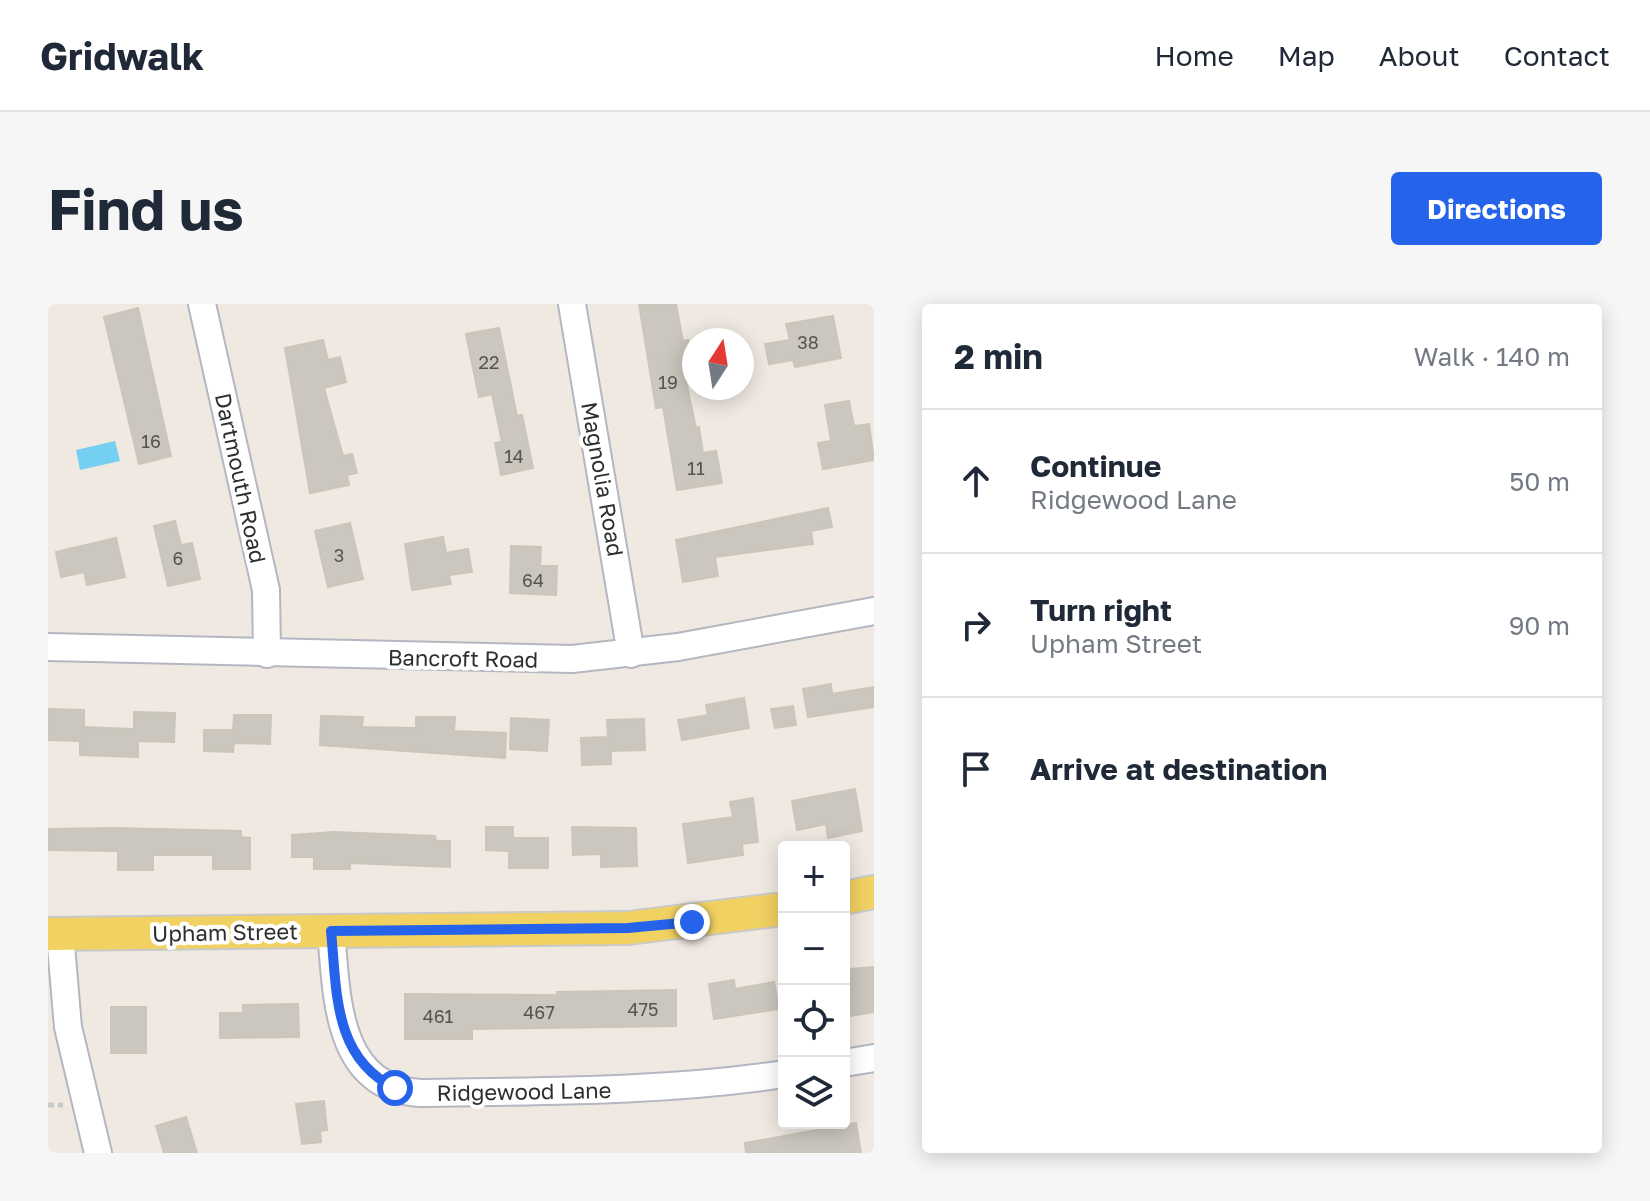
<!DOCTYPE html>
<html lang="en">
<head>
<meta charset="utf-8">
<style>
  :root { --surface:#fff; --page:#f6f6f7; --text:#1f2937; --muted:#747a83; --line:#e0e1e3; --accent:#2563eb }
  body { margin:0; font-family:"Golos Text",sans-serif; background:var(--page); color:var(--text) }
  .controls { position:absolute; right:24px; bottom:24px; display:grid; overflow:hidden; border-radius:8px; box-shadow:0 4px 20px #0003 }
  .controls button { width:72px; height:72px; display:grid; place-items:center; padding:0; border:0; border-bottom:2px solid var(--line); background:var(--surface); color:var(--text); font:40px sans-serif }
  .compass { position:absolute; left:634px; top:24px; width:72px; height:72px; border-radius:50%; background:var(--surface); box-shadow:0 4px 20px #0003; rotate:12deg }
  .stop { position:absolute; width:24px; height:24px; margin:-18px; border:6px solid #2563eb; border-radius:50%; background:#fff }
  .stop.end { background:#2563eb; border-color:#fff; box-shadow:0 2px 8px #0008 }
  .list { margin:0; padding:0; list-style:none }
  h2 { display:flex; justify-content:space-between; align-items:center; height:104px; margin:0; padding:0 32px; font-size:34px }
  h2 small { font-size:26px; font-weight:400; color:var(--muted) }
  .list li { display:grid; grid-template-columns:52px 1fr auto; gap:24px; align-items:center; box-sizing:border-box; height:144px; padding:0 32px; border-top:2px solid var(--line) }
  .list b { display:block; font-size:30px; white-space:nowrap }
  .list p { margin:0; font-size:26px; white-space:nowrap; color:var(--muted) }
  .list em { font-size:26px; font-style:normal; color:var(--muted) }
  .icon { flex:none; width:44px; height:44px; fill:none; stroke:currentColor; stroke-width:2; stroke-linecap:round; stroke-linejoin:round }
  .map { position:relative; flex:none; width:826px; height:849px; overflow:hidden; border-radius:8px }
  header { display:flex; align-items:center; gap:48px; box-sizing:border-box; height:112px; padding:0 40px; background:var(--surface); border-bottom:2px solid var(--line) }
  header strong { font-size:38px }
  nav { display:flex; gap:44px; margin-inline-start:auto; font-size:28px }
  .intro { display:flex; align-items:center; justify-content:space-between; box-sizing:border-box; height:192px; padding:0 48px }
  h1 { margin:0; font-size:56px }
  .button { padding:20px 36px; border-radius:8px; background:var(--accent); color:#fff; font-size:28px; font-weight:700 }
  main { display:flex; gap:48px; padding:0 48px }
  aside { flex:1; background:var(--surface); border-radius:8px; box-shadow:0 4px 20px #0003 }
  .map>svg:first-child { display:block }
  .water { fill:#75cff0 }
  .building { fill:#cbc7bf; stroke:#cbc5ba; stroke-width:2 }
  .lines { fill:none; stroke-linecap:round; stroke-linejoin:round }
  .minor-casing { stroke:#b4b7c1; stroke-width:30 }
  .major-casing { stroke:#c9c9c9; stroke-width:36 }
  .path { stroke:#c9c9c9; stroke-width:5; stroke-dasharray:6 4; stroke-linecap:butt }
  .minor { stroke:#fff; stroke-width:26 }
  .major { stroke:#f2d163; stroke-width:32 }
  .route { stroke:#2563eb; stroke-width:10 }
  .labels { text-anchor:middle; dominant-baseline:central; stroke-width:8; stroke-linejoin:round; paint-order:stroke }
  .number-label { font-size:18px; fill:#555452 }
  .street-label { font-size:22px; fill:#2e2e2e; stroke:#fff }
</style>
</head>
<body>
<header>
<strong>Gridwalk</strong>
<nav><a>Home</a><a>Map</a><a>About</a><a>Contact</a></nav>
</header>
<div class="intro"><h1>Find us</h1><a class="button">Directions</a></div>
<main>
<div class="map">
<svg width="826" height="849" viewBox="0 0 826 849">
  <rect width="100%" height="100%" fill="#efe9e1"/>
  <path class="water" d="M 67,137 L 72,157 L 32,166 L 28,146 Z"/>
  <g class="building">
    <path d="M 591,0 L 628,0 L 635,37 L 640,36 L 644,56 L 634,59 L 648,124 L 651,123 L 655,149 L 668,147 L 674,179 L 629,186 L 615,103 L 608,104 Z"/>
    <path d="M 90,4 L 123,152 L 91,160 L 56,13 Z"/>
    <path d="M 785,12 L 793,54 L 747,63 L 745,56 L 721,60 L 717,40 L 742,36 L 738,20 Z"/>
    <path d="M 451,24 L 469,112 L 474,111 L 485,164 L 453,171 L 447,139 L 454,138 L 444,90 L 431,93 L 418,30 Z"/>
    <path d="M 275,36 L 280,56 L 292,53 L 298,78 L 276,84 L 295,152 L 304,150 L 309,169 L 299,171 L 301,181 L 262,189 L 237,44 Z"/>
    <path d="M 801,97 L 806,122 L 821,120 L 826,156 L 775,165 L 770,139 L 783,137 L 777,101 Z"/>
    <path d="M 780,204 L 784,223 L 763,227 L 765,240 L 667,253 L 670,272 L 635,278 L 628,236 Z"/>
    <path d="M 127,217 L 133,241 L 144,239 L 152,275 L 120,282 L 106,222 Z"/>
    <path d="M 302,219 L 315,275 L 280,283 L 267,227 Z"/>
    <path d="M 395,233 L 398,249 L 420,245 L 424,268 L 401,271 L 403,280 L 364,286 L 357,240 Z"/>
    <path d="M 68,234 L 77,273 L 39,281 L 36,268 L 13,273 L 8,248 Z"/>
    <path d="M 463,242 L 493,243 L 492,262 L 509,262 L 508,291 L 462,289 Z"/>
    <path d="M 783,380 L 784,390 L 826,383 L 826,403 L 760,413 L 755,385 Z"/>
    <path d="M 696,394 L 701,424 L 634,436 L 630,416 L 660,411 L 658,401 Z"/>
    <path d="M 745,402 L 748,421 L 727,424 L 723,405 Z"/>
    <path d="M 0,405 L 36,406 L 36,423 L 86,425 L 86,408 L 127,409 L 126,438 L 90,437 L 90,453 L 32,451 L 32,437 L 0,436 Z"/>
    <path d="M 186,411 L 223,411 L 222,440 L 186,439 L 185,448 L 156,447 L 156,426 L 185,426 Z"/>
    <path d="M 273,412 L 315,413 L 314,423 L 368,424 L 368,413 L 407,413 L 406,427 L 458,429 L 457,454 L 272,441 Z"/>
    <path d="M 463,414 L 501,416 L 499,447 L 462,445 Z"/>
    <path d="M 596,415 L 597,446 L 563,447 L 563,460 L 534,461 L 533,434 L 560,433 L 559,416 Z"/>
    <path d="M 807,485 L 814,527 L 780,534 L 778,520 L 749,526 L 744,497 Z"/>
    <path d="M 705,494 L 710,538 L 694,540 L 695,551 L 640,559 L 635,520 L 685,513 L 682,498 Z"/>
    <path d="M 438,523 L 465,523 L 465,534 L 500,534 L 500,564 L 461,564 L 461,547 L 438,546 Z"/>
    <path d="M 524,523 L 588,524 L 589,562 L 553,563 L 553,550 L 525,551 Z"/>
    <path d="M 65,524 L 193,527 L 193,533 L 202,534 L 202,565 L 165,565 L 165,551 L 105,551 L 105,566 L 70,566 L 70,547 L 0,546 L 0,525 Z"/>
    <path d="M 286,528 L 387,532 L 388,537 L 402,537 L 402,563 L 302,559 L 302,565 L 266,565 L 266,553 L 244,553 L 244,531 Z"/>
    <path d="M 826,663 L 826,708 L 796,713 L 796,671 L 804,669 L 803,665 Z"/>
    <path d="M 686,676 L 687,685 L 726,678 L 731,705 L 666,715 L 661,680 Z"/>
    <path d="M 628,686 L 628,722 L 424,725 L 424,735 L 357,735 L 357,690 L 509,691 L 509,688 Z"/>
    <path d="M 250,700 L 251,733 L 172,734 L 172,709 L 195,709 L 195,701 Z"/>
    <rect x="63" y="703" width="35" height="46"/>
    <path d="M 276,797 L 279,826 L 272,827 L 273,838 L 254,840 L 248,800 Z"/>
    <path d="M 138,813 L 149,849 L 116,849 L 108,822 Z"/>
    <path d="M 808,819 L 813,849 L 698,849 L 697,839 Z"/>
  </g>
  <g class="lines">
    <g class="minor-casing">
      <g id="minor">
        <path d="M 154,0 L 218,286 L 219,350"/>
        <path d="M 524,0 L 583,350"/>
        <path d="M 0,343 L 524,355 L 630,343 L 826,307"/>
        <path d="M 283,627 C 289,691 287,784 373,789 C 494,787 615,788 736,770"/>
        <path d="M 12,630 L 20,723 L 50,849"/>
        <path d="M 796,759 L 826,754"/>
      </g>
    </g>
    <g class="major-casing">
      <g id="major">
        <path d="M 796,594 L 826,588"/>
        <path d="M 0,630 L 580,624 L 736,605"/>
      </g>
    </g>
    <path class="path" d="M 0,801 L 15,801"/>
    <use href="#minor" class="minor"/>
    <use href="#major" class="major"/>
  </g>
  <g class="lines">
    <path class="route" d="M 347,784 C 285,754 289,687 283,627 L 580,624 L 644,618"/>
  </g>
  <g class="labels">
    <g class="number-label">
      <text x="760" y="38">38</text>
      <text x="441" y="58">22</text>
      <text x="620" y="78">19</text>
      <text x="103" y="137">16</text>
      <text x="466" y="152">14</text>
      <text x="648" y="164">11</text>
      <text x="291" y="251">3</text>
      <text x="130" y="254">6</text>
      <text x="485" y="276">64</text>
      <text x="595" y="705">475</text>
      <text x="491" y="708">467</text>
      <text x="390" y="712">461</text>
    </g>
    <g class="street-label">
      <text transform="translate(193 174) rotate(78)">Dartmouth Road</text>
      <text transform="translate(555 175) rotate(80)">Magnolia Road</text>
      <text transform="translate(415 354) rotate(1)">Bancroft Road</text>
      <text transform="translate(177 628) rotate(-1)">Upham Street</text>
      <text transform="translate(476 787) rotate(-1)">Ridgewood Lane</text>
    </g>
  </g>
</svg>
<div class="controls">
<button>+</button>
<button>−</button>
<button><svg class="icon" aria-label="locate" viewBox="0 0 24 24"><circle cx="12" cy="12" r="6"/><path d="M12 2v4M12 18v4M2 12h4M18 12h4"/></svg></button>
<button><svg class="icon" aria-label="layers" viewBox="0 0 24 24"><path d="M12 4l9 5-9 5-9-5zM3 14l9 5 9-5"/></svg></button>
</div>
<svg class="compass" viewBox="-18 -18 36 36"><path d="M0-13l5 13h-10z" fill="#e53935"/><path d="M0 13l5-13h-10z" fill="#747a83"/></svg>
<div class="stop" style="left:347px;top:784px"></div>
<div class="stop end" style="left:644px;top:618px"></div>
</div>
<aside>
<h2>2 min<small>Walk · 140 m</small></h2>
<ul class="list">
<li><svg class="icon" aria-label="ahead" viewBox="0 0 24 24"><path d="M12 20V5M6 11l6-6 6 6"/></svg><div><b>Continue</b><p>Ridgewood Lane</p></div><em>50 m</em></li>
<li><svg class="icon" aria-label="right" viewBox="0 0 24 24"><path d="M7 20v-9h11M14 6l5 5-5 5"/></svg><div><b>Turn right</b><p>Upham Street</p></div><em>90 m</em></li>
<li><svg class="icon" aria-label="arrive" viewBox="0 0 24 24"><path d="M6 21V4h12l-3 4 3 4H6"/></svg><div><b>Arrive at destination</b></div></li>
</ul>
</aside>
</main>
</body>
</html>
